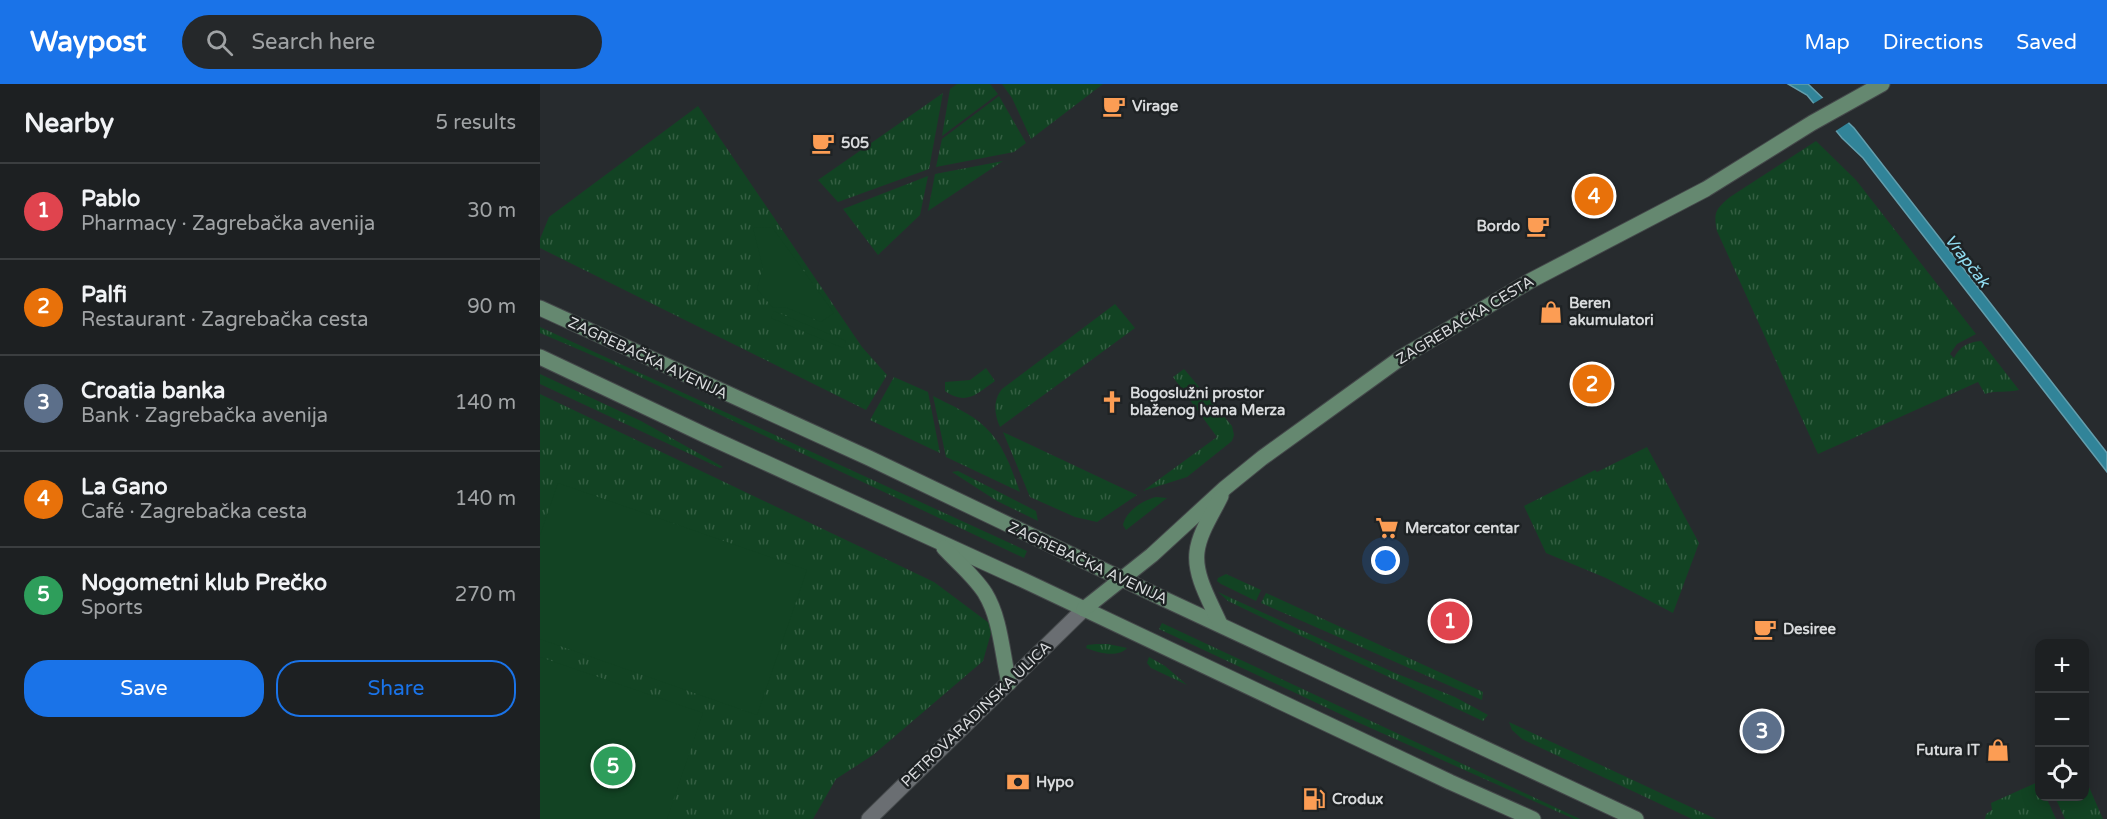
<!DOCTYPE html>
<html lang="en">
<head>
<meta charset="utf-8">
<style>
  :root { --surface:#1d2022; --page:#25282a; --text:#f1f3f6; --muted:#a0a3a5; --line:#3b3e40; --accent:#1a73e8 }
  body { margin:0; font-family:"Varela Round",sans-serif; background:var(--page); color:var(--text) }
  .controls { position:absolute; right:18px; bottom:18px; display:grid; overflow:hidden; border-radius:12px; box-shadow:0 3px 15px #0003 }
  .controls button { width:54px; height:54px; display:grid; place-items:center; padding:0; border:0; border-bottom:2px solid var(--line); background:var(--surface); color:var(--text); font:30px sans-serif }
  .you { position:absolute; left:846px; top:477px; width:21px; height:21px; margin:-15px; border:4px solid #fff; border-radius:50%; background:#1a73e8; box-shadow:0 0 0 9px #1a73e833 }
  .badge { display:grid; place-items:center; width:39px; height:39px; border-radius:50%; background:var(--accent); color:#fff; font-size:20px; font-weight:700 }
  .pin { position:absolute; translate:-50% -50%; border:3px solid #fff; box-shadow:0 2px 6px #0006 }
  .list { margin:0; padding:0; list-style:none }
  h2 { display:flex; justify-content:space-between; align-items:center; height:78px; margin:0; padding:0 24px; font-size:26px }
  h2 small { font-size:20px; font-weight:400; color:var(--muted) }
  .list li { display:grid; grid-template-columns:39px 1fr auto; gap:18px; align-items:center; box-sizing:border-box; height:96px; padding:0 24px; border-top:2px solid var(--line) }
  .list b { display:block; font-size:22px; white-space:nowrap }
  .list p { margin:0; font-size:20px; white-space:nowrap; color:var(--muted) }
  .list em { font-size:20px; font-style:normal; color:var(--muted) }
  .actions { display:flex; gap:12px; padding:18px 24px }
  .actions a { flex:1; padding:14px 0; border:2px solid var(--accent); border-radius:24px; text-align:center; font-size:21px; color:var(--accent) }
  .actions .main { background:var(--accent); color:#fff }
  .icon { flex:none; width:33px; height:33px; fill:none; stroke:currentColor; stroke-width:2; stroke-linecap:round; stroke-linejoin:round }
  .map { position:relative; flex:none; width:1567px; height:735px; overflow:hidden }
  header { display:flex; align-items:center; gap:36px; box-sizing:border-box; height:84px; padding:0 30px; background:var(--accent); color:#fff }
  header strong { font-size:28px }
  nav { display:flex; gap:33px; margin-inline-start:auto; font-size:21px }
  .search { width:420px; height:54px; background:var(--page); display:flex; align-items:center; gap:15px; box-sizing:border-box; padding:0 21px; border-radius:33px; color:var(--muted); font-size:22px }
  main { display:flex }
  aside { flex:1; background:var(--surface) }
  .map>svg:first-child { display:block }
  .grass { fill:url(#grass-tufts) }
  .pitch { fill:#124323 }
  .water { fill:#318499; stroke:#639ead; stroke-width:1.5 }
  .pier { fill:#272b2e }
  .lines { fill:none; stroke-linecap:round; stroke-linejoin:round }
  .tertiary-casing { stroke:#44484a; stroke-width:17 }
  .secondary-casing { stroke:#44484a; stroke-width:17 }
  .tertiary { stroke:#6a6e72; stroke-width:15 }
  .secondary { stroke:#658870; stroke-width:15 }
  .labels { text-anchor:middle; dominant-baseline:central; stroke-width:5; stroke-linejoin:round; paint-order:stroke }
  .poi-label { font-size:15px; font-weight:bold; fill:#d9dbdd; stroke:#1e2224; text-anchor:start }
  .street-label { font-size:15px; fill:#d9dbdd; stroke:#1e2224 }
  .water-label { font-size:16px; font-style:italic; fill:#93e0f5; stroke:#1e2224 }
</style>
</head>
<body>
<header>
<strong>Waypost</strong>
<div class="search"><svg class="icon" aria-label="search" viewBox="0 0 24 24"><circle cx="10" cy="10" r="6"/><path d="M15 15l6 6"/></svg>Search here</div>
<nav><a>Map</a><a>Directions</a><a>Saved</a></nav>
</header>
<main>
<aside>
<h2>Nearby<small>5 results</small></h2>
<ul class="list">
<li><span class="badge" style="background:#e0444e">1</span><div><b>Pablo</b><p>Pharmacy · Zagrebačka avenija</p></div><em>30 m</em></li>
<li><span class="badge" style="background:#e8710a">2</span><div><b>Palfi</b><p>Restaurant · Zagrebačka cesta</p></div><em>90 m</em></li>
<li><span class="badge" style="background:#5c6f8a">3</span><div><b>Croatia banka</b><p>Bank · Zagrebačka avenija</p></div><em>140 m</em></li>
<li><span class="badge" style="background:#e8710a">4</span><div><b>La Gano</b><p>Café · Zagrebačka cesta</p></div><em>140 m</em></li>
<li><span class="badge" style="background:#2e9e5b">5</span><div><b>Nogometni klub Prečko</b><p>Sports</p></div><em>270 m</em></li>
</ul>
<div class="actions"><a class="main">Save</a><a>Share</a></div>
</aside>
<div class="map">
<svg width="1567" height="735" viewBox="0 0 1567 735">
  <defs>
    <pattern id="grass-tufts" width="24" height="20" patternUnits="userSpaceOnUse" patternTransform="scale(1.5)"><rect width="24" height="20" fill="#124323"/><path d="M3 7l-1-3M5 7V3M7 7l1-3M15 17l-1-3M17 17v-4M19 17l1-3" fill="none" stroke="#345e42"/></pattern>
  </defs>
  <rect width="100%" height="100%" fill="#272b2e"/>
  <g class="grass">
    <path d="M 417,0 L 450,0 L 458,10 L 402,52 L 410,5 Z"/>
    <path d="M 462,0 L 563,0 L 491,55 L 472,14 Z"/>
    <path d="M 403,9 L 389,85 L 298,118 L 278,96 Z"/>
    <path d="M 459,12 L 486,59 L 474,68 L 396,83 L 402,55 Z"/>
    <path d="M 158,22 L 322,263 L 347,291 L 326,326 L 0,164 L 0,155 L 9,133 Z"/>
    <path d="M 1276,57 L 1316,96 L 1436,250 L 1417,260 L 1410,270 L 1414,274 C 1420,262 1428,258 1441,257 L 1479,306 C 1468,309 1456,306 1445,310 L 1438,298 L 1278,370 L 1177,147 C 1173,128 1176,125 1190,113 Z"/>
    <path d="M 463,77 L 388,127 L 395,90 Z"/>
    <path d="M 388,92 L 380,131 L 338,171 L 303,125 Z"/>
    <path d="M 575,220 L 595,244 L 460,343 C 454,330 453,316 462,305 Z"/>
    <path d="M 0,243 L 487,467 L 484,474 L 68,278 L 0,249 Z"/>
    <path d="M 446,284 L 455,297 C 436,310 427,322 405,307 L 405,298 L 430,296 Z"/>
    <path d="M 644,285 L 692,342 L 694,351 L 692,357 L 647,393 L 603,407 L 677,353 L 633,293 Z"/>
    <path d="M 0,290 L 101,337 L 183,383 L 180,384 L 0,300 Z"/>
    <path d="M 354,293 L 388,308 L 400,369 L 330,336 Z"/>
    <path d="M 0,310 L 394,498 L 453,542 L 443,577 L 333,671 L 296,695 L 273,735 L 0,735 Z"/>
    <path d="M 393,312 C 410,321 431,329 445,343 C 463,359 472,386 480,408 L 406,373 Z"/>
    <path d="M 463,348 L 597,411 L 557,438 L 535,433 L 490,413 Z"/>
    <path d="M 1107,363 L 1159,459 L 1133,529 L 1066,494 L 1006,469 L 984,422 L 1055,386 L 1057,388 Z"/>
    <path d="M 418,387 L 496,427 L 498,437 L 457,417 L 412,388 Z"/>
    <path d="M 616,413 L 627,414 L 586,446 L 583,441 C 586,427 603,416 616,413 Z"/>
    <path d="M 686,490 L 721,506 L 716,517 L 681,500 L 677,497 L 678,494 Z"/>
    <path d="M 678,508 L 855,589 L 915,613 L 948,631 L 943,637 L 746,545 L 688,517 Z"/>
    <path d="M 726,509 L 943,608 L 942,616 L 721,519 Z"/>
    <path d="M 622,539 L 1040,735 L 1034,735 L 815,637 L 619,545 Z"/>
    <path d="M 557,560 L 568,560 L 587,564 C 578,574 558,569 546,564 L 547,561 Z"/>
    <path d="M 609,573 L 625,582 L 647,601 L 611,584 L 607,579 Z"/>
    <path d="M 969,638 L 1176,735 L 1152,735 L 982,655 L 972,646 Z"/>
    <path d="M 1545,694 L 1563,735 L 1525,735 L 1515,713 L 1544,712 Z"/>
    <path d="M 1498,698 L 1500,712 L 1506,713 L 1516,735 L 1445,735 L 1446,730 L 1452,726 L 1451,719 Z"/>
  </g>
  <g class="pitch">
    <path d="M 232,143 L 294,229 L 281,238 L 245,223 L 233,224 L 217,205 L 223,184 L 213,144 Z"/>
    <path d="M 234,227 L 306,257 L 303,264 L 231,234 Z"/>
    <path d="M 18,399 L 267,486 L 217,631 L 0,555 L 0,451 Z"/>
    <path d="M 0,573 L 163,629 L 127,735 L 0,735 Z"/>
  </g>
  <path class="water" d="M 1248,0 L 1268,0 L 1314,44 L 1567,369 L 1567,388 L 1323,74 L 1302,54 L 1267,11 Z"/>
  <path class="pier" d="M 1286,12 L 1311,37 L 1294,48 L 1271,21 Z"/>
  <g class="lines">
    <g class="tertiary-casing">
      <path id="tertiary" d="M 329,735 L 544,525"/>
    </g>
    <g class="secondary-casing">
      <g id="secondary">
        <path d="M 0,224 L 329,374 L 622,514 L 1096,735"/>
        <path d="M 0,273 L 167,352 L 483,496 L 910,698 L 993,735"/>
        <path d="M 404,464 C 417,478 434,492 445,509 C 461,535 462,570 469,599"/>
        <path d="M 544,525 L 612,471 L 685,404 L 722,374 L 862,273 L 990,197 L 1166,105 L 1272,39 L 1342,0"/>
        <path d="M 680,540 C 671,519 654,492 657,468 C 659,449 673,429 681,412"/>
      </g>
    </g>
    <use href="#tertiary" class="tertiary"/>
    <use href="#secondary" class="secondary"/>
  </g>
  <defs>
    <g id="cafe-bare" transform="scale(1.8)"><path d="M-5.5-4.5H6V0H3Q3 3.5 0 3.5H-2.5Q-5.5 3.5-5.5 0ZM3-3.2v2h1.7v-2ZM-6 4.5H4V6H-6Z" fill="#fc9d54" stroke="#1e2224" stroke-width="2.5" paint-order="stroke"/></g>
    <g id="shop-bare" transform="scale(1.8)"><path d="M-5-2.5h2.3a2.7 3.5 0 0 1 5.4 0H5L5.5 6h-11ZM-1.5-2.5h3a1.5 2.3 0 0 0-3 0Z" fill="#fc9d54" stroke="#1e2224" stroke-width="2.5" paint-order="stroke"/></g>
    <g id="church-bare" transform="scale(1.8)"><path d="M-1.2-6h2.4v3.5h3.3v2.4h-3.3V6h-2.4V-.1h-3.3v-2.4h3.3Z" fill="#fc9d54" stroke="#1e2224" stroke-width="2.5" paint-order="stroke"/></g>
    <g id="supermarket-bare" transform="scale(1.8)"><path d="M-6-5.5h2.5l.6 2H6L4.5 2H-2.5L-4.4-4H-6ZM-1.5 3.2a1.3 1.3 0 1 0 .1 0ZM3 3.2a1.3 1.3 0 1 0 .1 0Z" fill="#fc9d54" stroke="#1e2224" stroke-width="2.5" paint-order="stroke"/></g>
    <g id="bank-bare" transform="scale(1.8)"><path d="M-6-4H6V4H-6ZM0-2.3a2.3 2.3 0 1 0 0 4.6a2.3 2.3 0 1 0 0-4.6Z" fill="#fc9d54" stroke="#1e2224" stroke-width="2.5" paint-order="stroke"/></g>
    <g id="fuel-bare" transform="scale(1.8)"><path d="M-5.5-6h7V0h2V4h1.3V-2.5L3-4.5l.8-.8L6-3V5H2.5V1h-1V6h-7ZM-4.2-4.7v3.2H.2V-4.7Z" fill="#fc9d54" stroke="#1e2224" stroke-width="2.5" paint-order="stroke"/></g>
  </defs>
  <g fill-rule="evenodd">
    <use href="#cafe-bare" x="574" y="22"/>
    <use href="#cafe-bare" x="283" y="59"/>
    <use href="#cafe-bare" x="998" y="142"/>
    <use href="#shop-bare" x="1011" y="228"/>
    <use href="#church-bare" x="572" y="318"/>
    <use href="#supermarket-bare" x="847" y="444"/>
    <use href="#cafe-bare" x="1225" y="545"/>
    <use href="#shop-bare" x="1458" y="666"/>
    <use href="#bank-bare" x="478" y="698"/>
    <use href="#fuel-bare" x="774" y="715"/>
  </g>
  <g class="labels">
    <g class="poi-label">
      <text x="592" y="22">Virage</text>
      <text x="301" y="59">505</text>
      <text x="980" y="142" text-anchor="end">Bordo</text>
      <text x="1029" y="219">Beren<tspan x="1029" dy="17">akumulatori</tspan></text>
      <text x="590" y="309">Bogoslužni prostor<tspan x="590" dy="17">blaženog Ivana Merza</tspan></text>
      <text x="865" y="444">Mercator centar</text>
      <text x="1243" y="545">Desiree</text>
      <text x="1440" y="666" text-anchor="end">Futura IT</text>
      <text x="496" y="698">Hypo</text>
      <text x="792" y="715">Crodux</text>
    </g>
    <g class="street-label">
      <text transform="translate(925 236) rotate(-31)">ZAGREBAČKA CESTA</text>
      <text transform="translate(108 274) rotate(25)">ZAGREBAČKA AVENIJA</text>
      <text transform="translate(548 479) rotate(25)">ZAGREBAČKA AVENIJA</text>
      <text transform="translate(436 630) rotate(-44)">PETROVARADINSKA ULICA</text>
    </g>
    <g class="water-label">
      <text transform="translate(1427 177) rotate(52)">Vrapčak</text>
    </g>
  </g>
</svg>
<div class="controls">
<button>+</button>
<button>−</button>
<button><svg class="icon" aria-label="locate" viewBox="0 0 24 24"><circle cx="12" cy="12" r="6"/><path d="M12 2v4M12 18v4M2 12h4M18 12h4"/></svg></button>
</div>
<div class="you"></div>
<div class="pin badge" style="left:910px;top:537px;background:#e0444e">1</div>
<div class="pin badge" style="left:1052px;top:300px;background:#e8710a">2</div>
<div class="pin badge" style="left:1222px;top:647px;background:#5c6f8a">3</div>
<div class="pin badge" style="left:1054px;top:112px;background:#e8710a">4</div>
<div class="pin badge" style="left:73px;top:682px;background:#2e9e5b">5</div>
</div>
</main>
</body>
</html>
